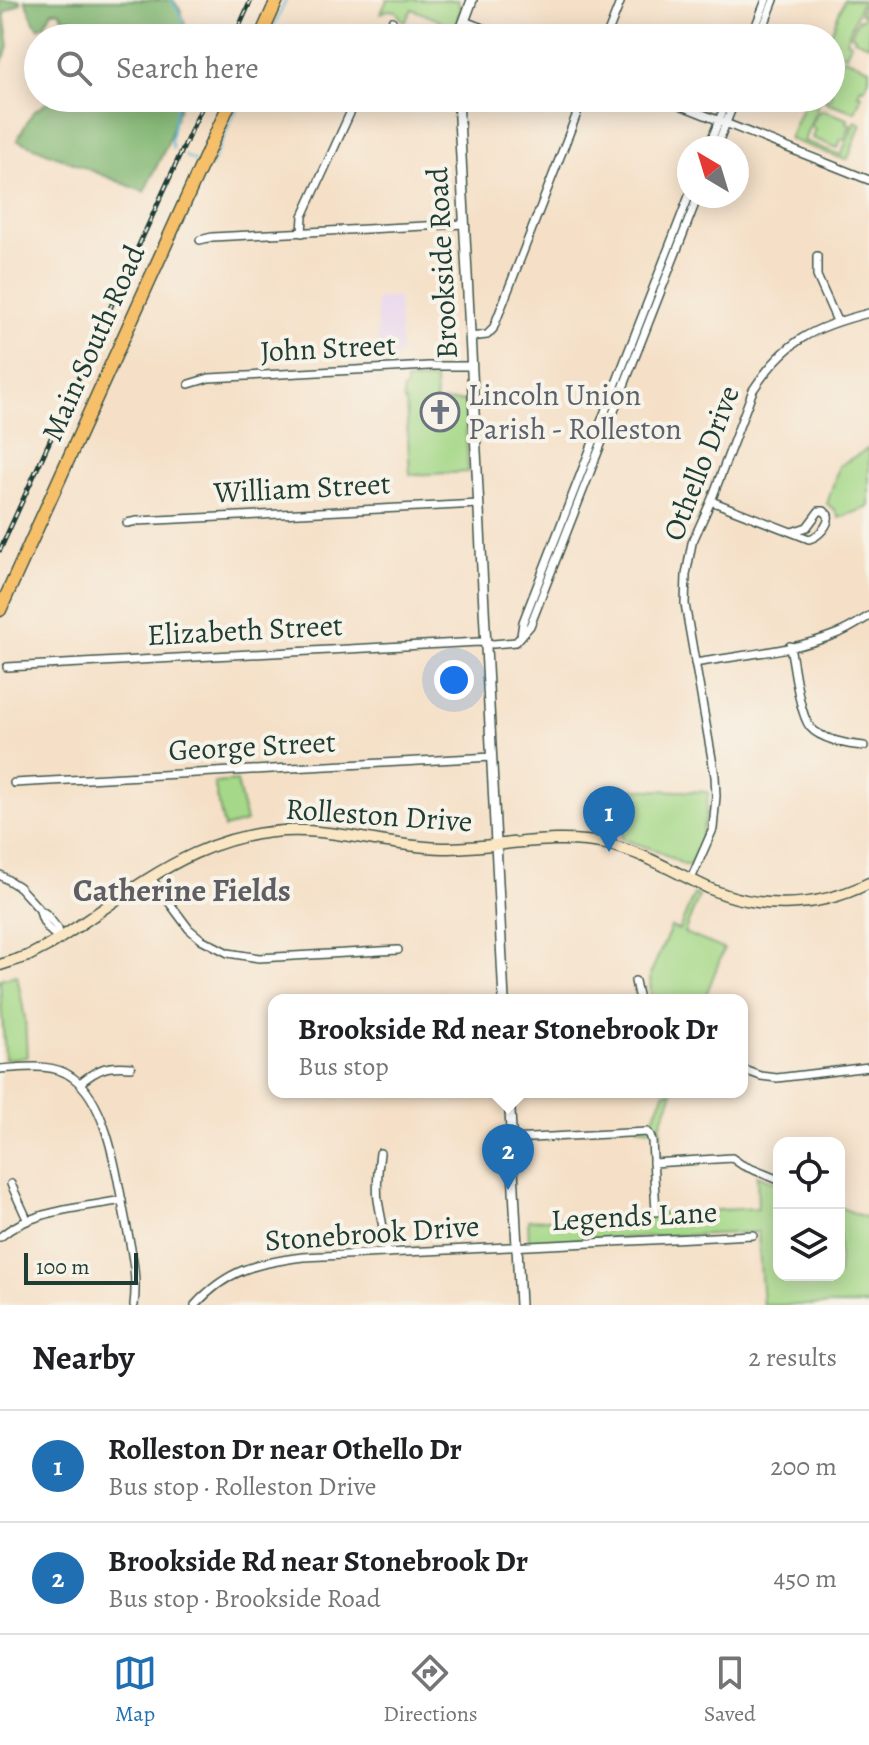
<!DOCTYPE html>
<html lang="en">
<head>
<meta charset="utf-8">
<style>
  :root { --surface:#fff; --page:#f6f6f6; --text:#202124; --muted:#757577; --line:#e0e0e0; --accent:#1f6fb2 }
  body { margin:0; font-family:Alegreya,serif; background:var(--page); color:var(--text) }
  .controls { position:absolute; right:24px; bottom:24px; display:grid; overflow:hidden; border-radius:16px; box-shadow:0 4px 20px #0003 }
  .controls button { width:72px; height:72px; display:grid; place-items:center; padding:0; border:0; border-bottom:2px solid var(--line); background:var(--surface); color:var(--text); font:40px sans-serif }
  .compass { position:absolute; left:677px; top:136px; width:72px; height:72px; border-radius:50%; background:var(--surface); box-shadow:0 4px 20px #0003; rotate:322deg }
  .scale { position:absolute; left:24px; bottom:20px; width:114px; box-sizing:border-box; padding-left:8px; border:4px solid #1f3d34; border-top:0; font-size:22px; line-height:28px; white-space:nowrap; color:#1f3d34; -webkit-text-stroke:6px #f7f3e8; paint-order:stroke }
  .you { position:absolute; left:454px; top:680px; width:28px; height:28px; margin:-20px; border:6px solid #fff; border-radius:50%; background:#1a73e8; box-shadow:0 0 0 12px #1a73e833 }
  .badge { display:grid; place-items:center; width:52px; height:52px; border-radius:50%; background:var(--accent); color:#fff; font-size:26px; font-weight:700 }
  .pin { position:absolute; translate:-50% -66px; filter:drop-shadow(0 2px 4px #0008) }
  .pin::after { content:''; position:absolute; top:42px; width:28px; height:24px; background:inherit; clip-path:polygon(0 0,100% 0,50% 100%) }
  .popup { position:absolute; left:268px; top:994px; width:480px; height:104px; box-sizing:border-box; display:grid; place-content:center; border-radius:16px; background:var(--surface); filter:drop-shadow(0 2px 6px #0005); font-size:26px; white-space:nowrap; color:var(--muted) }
  .popup b { font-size:30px; color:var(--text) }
  .popup::after { content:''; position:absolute; left:50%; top:100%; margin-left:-16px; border:16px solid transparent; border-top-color:var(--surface) }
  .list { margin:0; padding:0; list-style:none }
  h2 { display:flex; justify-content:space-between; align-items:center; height:104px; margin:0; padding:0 32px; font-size:34px }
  h2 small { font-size:26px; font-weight:400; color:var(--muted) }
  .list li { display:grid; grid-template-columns:52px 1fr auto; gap:24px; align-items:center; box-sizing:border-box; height:112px; padding:0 32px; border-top:2px solid var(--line) }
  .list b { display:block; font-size:30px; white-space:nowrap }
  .list p { margin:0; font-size:26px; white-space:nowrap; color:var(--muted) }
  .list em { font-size:26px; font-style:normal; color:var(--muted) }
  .icon { flex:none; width:44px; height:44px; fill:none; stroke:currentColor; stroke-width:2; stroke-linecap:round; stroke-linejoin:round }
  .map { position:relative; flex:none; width:869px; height:1305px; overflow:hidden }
  .search { position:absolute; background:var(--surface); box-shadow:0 4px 20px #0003; left:24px; right:24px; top:24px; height:88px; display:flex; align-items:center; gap:20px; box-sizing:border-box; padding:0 28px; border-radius:44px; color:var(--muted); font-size:30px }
  .sheet { height:328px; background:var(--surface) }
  nav { display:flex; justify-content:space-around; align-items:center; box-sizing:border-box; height:112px; border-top:2px solid var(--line); background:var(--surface); font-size:22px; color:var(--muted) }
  nav a { display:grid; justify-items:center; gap:4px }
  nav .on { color:var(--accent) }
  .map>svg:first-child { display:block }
  .built { fill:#e8d2ef }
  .green { fill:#a5d888; stroke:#628a5e; stroke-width:2 }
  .forest { fill:#84b874; stroke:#527a54; stroke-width:2 }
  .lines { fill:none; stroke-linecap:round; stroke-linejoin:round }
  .stream { stroke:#57b7d5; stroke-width:2 }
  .minor-casing { stroke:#3f554a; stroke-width:10 }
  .tertiary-casing { stroke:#3f554a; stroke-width:12 }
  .secondary-casing { stroke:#3f554a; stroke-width:13 }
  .trunk-casing { stroke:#3f554a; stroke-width:15 }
  .minor { stroke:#fff; stroke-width:7 }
  .tertiary { stroke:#fff; stroke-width:9 }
  .secondary { stroke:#fbe6c4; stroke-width:10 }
  .trunk { stroke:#f6c06b; stroke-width:12 }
  .rail-casing { stroke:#1f3d34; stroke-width:5 }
  .rail { stroke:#f7f3e8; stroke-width:2; stroke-dasharray:6; stroke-linecap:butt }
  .labels { text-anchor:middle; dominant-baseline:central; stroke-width:8; stroke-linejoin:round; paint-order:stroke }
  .street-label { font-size:30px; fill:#1f3d34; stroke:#f7f3e8 }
  .worship-label { font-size:30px; fill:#5b616d; stroke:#f7f3e8; text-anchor:start }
  .neighbourhood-label { font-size:32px; font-weight:bold; fill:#5e5e64; stroke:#f7f3e8 }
</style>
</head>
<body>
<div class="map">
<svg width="869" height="1305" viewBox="0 0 869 1305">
  <rect width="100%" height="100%" fill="#f7f3e8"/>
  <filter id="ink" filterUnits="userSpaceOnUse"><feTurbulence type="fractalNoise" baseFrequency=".0125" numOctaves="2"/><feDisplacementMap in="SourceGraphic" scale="16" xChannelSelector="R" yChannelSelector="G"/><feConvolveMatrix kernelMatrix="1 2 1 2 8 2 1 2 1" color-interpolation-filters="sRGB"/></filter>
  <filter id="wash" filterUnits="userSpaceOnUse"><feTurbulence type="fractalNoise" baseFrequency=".006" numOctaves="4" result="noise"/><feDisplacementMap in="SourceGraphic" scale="32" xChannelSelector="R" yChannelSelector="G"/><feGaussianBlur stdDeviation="1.8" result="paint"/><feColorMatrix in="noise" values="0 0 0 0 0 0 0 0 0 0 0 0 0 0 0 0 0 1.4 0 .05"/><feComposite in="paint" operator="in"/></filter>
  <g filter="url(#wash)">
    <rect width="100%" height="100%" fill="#f5e0c7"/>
    <path class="built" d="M 398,297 L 401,345 L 399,356 L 378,357 L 376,299 Z"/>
    <g class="green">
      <path d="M 387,0 L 458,0 L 460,11 L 451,38 L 442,38 L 441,21 L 412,9 L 405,22 L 402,20 L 396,11 L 388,10 L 381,13 Z"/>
      <path d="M 844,0 L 862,0 L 846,41 L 851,43 L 846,55 L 838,52 L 831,69 L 831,51 L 836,42 L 829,38 Z"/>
      <path d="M 865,0 L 869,0 L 869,45 L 854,39 L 855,37 L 851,35 L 858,19 L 861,20 L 864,15 L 860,13 Z"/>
      <path d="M 844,58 L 869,68 L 869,78 L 865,88 L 861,87 L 858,94 L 862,95 L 855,112 L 826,102 L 826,100 L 822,98 L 831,98 L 831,83 L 833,83 L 835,77 L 831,75 L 838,59 L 842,60 Z"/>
      <path d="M 806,98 L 820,98 L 804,141 L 841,155 L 855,121 L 861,124 L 848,159 L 840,158 L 789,139 Z"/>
      <path d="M 822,110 L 848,119 L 847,123 L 851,124 L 844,140 L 841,139 L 838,148 L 812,138 L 815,129 L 811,127 L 818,111 L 821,112 Z"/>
      <path d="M 435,380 L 436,402 L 465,401 L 468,472 L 410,475 L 406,402 L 404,402 L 403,389 L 406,389 L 406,381 Z"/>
      <path d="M 869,448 L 869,507 L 839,518 L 835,510 L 827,504 L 839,466 Z"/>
      <path d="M 237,781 L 246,822 L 224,828 L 214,783 Z"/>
      <path d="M 624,789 L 708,792 C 707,818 702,841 690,865 L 684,865 L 658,851 L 622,839 Z"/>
      <path d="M 694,894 L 699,896 L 684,933 L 724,949 L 704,1000 L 651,1000 L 650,975 L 671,927 L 679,930 Z"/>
      <path d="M 17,975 L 25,1018 L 27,1057 L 5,1059 C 4,1032 0,1005 0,979 Z"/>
      <path d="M 665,1092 L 673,1092 L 661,1123 L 661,1137 L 651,1129 L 638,1127 L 637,1123 L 652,1122 Z"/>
      <path d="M 757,1175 L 779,1184 L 779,1275 L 839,1275 L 839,1207 L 869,1219 L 869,1305 L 763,1305 L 758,1232 L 529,1242 L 528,1220 L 758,1208 Z"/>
    </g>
    <g class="forest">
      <path d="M 0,0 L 20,0 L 21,3 L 4,13 L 9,46 L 0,66 Z"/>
      <path d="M 25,0 L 173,0 L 181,11 L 189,38 L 92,38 L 90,33 L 79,27 L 71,18 L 66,20 L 59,11 L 52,11 L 45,24 L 39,28 L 34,22 Z"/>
      <path d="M 54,98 L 182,98 L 167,145 L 144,192 L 17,140 L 33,112 Z"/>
    </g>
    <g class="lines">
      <g class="stream">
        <path d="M 171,0 L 182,17 L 186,38"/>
        <path d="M 269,38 L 286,0"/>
        <path d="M 173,149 L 171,141 L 178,98"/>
        <path d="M 185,156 L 195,161"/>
        <path d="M 210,167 L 242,98"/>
      </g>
    </g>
  </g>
  <g filter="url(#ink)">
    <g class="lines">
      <g class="minor-casing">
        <g id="minor">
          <path d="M 464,21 L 509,38"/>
          <path d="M 385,38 L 392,21"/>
          <path d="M 606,38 L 621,0"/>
          <path d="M 751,38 L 766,0"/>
          <path d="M 759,38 L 774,0"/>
          <path d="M 662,98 L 869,180"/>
          <path d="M 708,148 L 728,98"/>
          <path d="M 716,148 L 736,98"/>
          <path d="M 302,233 L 303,216 L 357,98"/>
          <path d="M 200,240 L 212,237 L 464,224"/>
          <path d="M 817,256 L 817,276 L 837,321"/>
          <path d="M 470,337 L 487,335 L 493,329 L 583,98"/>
          <path d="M 189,384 L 209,378 L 429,366 L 471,366"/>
          <path d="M 711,501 L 809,539 C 818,537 830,525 828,515 L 824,511 L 819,511 L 807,527 L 792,532"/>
          <path d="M 127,523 L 137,521 L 479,504"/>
          <path d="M 521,636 L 523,622 L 689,196"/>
          <path d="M 790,646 C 794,665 799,713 810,727 C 820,739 849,745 864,746"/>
          <path d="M 695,663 C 741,655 794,651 836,634 C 848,630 858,623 869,616"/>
          <path d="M 7,667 L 479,642 L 493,644 L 516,642 L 530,626 L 698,196"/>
          <path d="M 14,783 L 492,757"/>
          <path d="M 0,875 L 19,887 L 40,910 L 46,914 L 58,929 L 60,938"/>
          <path d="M 151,878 L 189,929 L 201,939 L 228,953 L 259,958 L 398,950"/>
          <path d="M 691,879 L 713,829 L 716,796 L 715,776 L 685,604 L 686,575 L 692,543 L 711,501 L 753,390 C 786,340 813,327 869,313"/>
          <path d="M 40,910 C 42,923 49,932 60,938"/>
          <path d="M 635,981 L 639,1000"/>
          <path d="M 0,1069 C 23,1068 52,1062 72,1077 C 107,1101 117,1175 124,1213 C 130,1244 138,1274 134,1305"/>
          <path d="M 742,1069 L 761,1076 L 777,1078 L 869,1067"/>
          <path d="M 80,1083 C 99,1068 107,1065 131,1067"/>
          <path d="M 512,1139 L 647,1132 L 650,1135 L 652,1141 L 656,1212"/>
          <path d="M 380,1153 C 378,1169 376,1185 378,1200 C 381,1218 385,1235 387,1253"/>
          <path d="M 653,1163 L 732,1158 L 742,1165 L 779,1180"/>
          <path d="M 11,1184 L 27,1219"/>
          <path d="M 0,1237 C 31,1210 82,1208 122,1200"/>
          <path d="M 195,1305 C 228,1269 257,1263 303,1257 L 753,1235"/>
        </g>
      </g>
      <g class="tertiary-casing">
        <g id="tertiary">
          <path d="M 458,38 L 472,0"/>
          <path d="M 458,98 L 504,1000"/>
          <path d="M 509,1092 L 520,1305"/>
        </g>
      </g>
      <g class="secondary-casing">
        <path id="secondary" d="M 0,965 L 28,956 L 51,944 C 135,891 199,827 305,831 C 352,833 395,847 443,848 C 497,848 553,833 606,844 C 641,852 669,869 700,884 C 753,911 816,910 869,883"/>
      </g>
      <g class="trunk-casing">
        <g id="trunk">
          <path d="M 260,38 L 277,0"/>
          <path d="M 0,610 L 232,98"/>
        </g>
      </g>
      <use href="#minor" class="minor"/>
      <use href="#tertiary" class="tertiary"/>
      <use href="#secondary" class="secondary"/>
      <use href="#trunk" class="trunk"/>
      <g class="rail-casing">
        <g id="rail">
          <path d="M 234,38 L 251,0"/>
          <path d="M 0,550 L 206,98"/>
        </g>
      </g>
      <use href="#rail" class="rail"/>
    </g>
  </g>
  <defs>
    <g id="church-ring" transform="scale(2)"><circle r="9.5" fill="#f7f3e8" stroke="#6b7280" stroke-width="1.5"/><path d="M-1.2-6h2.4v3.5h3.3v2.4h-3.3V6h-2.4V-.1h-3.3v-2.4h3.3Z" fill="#6b7280"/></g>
  </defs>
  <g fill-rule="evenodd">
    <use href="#church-ring" x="440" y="412"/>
  </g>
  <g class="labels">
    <g class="street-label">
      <text transform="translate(442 263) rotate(-93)">Brookside Road</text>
      <text transform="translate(93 343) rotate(-66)">Main South Road</text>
      <text transform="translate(328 348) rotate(-3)">John Street</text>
      <text transform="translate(701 463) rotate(-69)">Othello Drive</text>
      <text transform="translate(302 488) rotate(-3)">William Street</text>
      <text transform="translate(245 630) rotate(-3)">Elizabeth Street</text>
      <text transform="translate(252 746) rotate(-3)">George Street</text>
      <text transform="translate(379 815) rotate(4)">Rolleston Drive</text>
      <text transform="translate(634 1216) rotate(-3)">Legends Lane</text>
      <text transform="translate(372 1233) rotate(-4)">Stonebrook Drive</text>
    </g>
    <g class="worship-label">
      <text x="468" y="395">Lincoln Union<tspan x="468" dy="34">Parish - Rolleston</tspan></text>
    </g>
    <g class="neighbourhood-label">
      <text x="182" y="890">Catherine Fields</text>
    </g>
  </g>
</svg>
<div class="controls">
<button><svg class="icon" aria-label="locate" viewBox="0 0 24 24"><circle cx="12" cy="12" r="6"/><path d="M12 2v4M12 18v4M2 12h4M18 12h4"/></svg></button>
<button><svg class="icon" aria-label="layers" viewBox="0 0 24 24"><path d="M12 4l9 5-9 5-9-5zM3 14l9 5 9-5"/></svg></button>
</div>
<svg class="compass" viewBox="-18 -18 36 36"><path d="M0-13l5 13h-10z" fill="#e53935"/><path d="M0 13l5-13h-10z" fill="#757577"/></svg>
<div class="scale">100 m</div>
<div class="you"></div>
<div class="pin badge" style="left:609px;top:852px">1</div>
<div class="pin badge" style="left:508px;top:1190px">2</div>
<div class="popup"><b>Brookside Rd near Stonebrook Dr</b>Bus stop</div>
<div class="search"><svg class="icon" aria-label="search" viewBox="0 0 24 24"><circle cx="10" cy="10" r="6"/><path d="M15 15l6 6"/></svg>Search here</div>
</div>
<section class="sheet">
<h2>Nearby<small>2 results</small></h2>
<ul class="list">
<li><span class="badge">1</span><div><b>Rolleston Dr near Othello Dr</b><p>Bus stop · Rolleston Drive</p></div><em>200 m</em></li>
<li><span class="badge">2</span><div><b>Brookside Rd near Stonebrook Dr</b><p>Bus stop · Brookside Road</p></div><em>450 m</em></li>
</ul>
</section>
<nav>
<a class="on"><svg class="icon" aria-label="map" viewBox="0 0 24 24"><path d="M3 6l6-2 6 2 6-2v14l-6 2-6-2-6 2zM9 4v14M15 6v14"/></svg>Map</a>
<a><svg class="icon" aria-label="directions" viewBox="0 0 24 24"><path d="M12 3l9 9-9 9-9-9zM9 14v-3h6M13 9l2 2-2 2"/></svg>Directions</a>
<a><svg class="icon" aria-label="saved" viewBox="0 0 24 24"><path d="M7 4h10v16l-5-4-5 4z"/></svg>Saved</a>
</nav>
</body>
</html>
